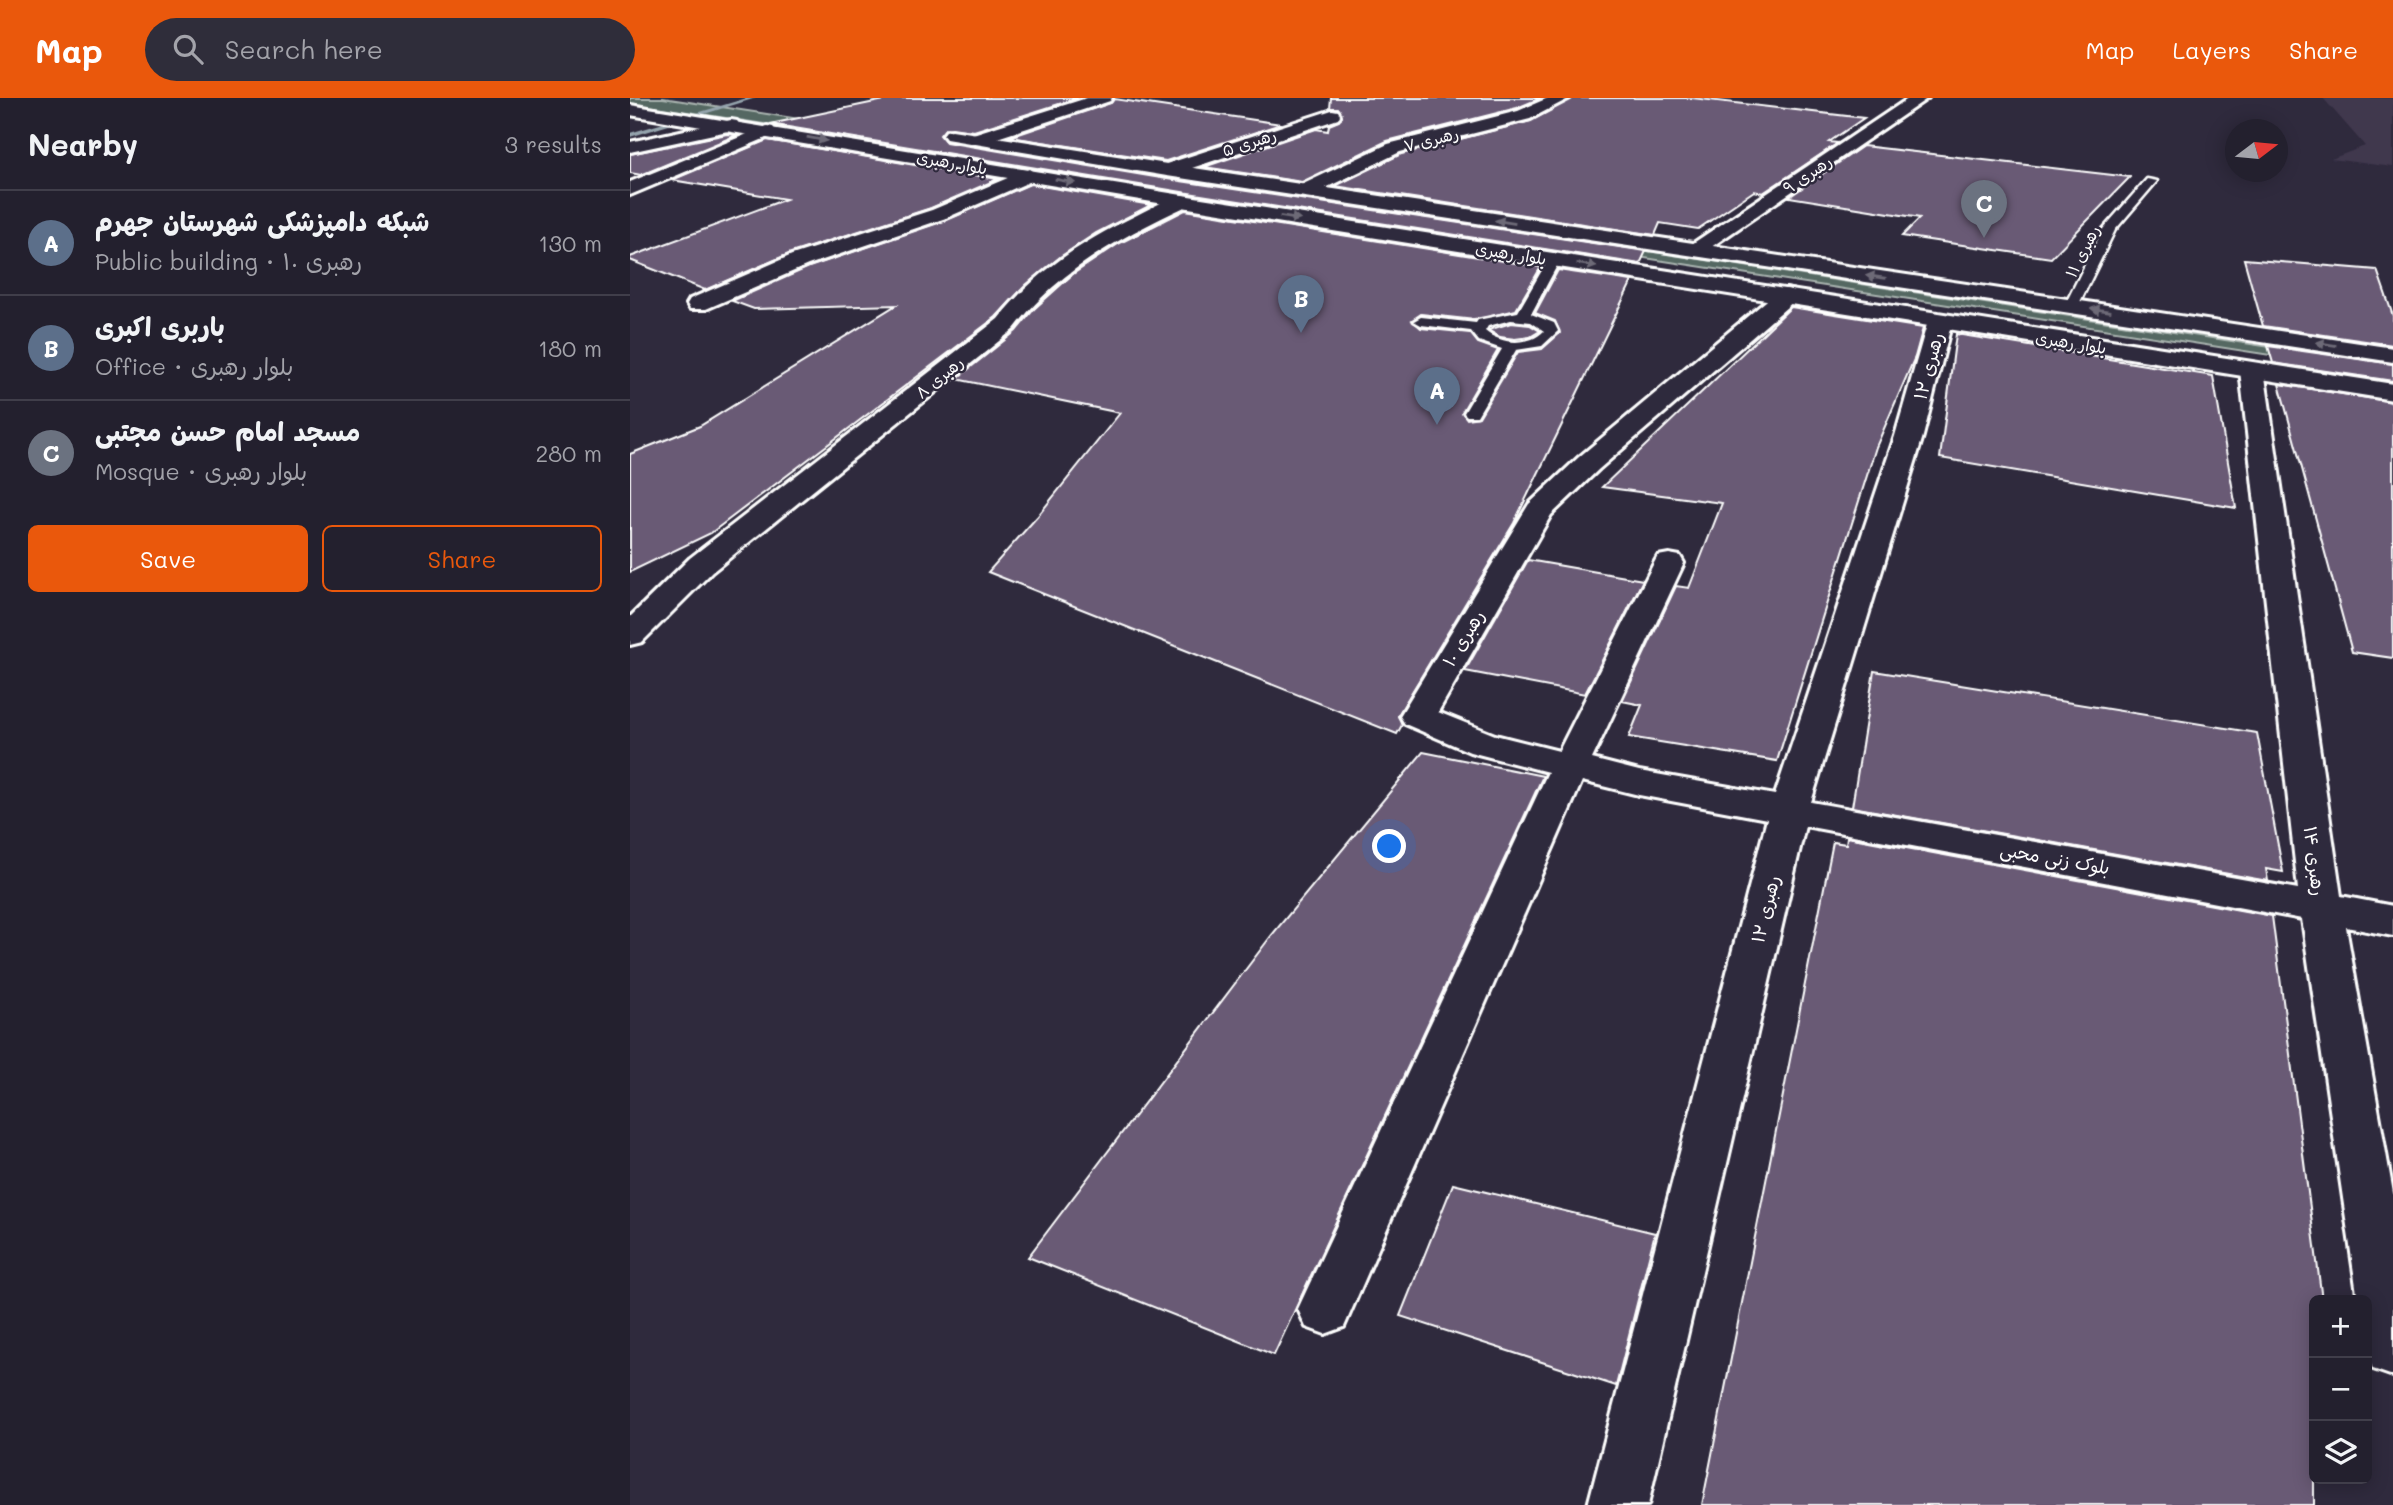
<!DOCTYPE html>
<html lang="en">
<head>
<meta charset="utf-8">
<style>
  :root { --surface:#23202e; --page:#2f2d3a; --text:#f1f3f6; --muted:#a3a3aa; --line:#403e4a; --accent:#ea580c }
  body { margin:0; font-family:Mali,"Playpen Sans Arabic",sans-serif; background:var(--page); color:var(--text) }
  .controls { position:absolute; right:21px; bottom:21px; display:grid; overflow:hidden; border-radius:10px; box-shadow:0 4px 18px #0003 }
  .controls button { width:63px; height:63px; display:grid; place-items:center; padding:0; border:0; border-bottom:2px solid var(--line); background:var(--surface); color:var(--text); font:35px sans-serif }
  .compass { position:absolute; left:1595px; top:21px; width:63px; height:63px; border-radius:50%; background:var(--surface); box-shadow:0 4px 18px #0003; rotate:74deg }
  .you { position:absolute; left:760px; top:749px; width:24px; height:24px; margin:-18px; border:5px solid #fff; border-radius:50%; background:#1a73e8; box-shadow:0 0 0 10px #1a73e833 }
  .badge { display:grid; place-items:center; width:46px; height:46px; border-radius:50%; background:var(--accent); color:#fff; font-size:23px; font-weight:700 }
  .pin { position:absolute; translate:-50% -58px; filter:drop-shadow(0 2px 4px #0008) }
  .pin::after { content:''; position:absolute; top:37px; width:24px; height:21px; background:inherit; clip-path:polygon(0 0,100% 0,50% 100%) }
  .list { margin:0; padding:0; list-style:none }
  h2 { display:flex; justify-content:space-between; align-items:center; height:91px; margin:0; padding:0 28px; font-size:30px }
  h2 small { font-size:23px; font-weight:400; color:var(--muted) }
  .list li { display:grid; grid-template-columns:46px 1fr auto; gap:21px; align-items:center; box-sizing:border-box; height:105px; padding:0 28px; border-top:2px solid var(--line) }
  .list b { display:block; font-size:26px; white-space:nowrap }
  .list p { margin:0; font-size:23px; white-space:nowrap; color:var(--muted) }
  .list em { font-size:23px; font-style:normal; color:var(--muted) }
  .actions { display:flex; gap:14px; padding:21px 28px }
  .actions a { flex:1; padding:16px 0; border:2px solid var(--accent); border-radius:10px; text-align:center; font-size:24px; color:var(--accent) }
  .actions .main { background:var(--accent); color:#fff }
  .icon { flex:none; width:38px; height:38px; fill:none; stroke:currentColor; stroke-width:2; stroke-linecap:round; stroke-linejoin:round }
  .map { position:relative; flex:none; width:1763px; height:1407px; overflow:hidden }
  header { display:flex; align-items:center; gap:42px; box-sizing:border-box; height:98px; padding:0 35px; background:var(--accent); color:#fff }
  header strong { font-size:33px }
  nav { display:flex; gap:38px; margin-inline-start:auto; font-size:24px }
  .search { width:490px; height:63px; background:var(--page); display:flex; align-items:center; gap:18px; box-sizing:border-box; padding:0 24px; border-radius:38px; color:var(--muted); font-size:26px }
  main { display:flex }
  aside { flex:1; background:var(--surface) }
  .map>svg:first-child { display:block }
  .built { fill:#40384e }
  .green { fill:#546862; stroke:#aab4b0; stroke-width:2 }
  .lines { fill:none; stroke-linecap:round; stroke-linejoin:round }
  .stream { fill:#95a4ad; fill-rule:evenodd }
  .building { fill:#695a75; stroke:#fff; stroke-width:2 }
  .service-casing { stroke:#fff; stroke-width:5 }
  .minor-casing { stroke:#fff; stroke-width:6 }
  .primary-casing { stroke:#fff; stroke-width:6 }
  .service { fill:#2f2a3d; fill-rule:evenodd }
  .minor { fill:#2f2a3d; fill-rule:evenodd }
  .primary { fill:#2f2a3d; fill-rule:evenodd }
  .oneway { fill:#6d6a77 }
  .labels { text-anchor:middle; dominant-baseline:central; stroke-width:5; stroke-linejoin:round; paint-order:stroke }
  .far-street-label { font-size:16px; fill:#fff; stroke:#2f2a3d }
  .street-label { font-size:18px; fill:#fff; stroke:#2f2a3d }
</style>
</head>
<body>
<header>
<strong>Map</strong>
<div class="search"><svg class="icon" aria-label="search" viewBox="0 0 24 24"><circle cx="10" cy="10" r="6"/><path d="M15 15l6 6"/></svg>Search here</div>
<nav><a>Map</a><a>Layers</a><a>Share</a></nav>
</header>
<main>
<aside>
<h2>Nearby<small>3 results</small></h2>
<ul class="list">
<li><span class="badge" style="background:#5c6f8a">A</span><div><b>شبکه دامپزشکی شهرستان جهرم</b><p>Public building · رهبری ۱۰</p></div><em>130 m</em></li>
<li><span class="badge" style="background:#5c6f8a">B</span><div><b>باربری اکبری</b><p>Office · بلوار رهبری</p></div><em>180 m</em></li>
<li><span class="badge" style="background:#6b7280">C</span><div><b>مسجد امام حسن مجتبی</b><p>Mosque · بلوار رهبری</p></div><em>280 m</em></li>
</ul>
<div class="actions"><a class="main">Save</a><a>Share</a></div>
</aside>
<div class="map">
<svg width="1763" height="1407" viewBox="0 0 1763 1407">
  <rect width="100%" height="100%" fill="#2f2a3d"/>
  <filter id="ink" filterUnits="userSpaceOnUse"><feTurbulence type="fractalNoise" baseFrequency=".0143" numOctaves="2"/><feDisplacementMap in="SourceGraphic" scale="14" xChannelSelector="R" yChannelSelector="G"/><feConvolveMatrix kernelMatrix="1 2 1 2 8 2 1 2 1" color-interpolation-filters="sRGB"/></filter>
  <g filter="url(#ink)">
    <path class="built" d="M 1693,0 L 1763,0 L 1763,69 L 1701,61 L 1735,48 Z"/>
    <g class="green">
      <path d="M 0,0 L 33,0 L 228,30 L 205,37 L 0,5 Z"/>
      <path d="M 298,42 L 1763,268 L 1763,276 L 286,47 Z"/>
    </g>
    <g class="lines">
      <path class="stream" d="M 117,0 L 126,0 L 0,39 L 0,35 Z"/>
    </g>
    <g class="building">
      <path d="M 264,0 L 448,0 L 344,33 L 316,30 L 310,37 L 316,44 L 537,81 L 1016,153 L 1010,166 L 552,94 L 140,26 Z"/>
      <path d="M 701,0 L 911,0 L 887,10 L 757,43 L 672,84 L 574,69 L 686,31 L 698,33 L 699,27 L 709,23 L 712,18 L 708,10 L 700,10 Z"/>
      <path d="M 942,0 L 1062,0 L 1234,20 L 1199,44 L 1208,45 L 1133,95 L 1124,93 L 1068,131 L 1030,125 L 1025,137 L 705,88 L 771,56 L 901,23 Z"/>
      <path d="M 484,1 L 651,26 L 536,63 L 380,39 L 481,5 Z"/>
      <path d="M 97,36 L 107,37 L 11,77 L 0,75 L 0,56 Z"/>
      <path d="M 137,42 L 368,81 L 301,110 L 161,155 L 75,192 L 0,162 L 0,159 L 156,101 L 42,82 Z"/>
      <path d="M 1233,48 L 1500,79 L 1421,160 L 1272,138 L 1290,120 L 1159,99 Z"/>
      <path d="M 400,86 L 521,107 L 466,135 L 430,159 L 396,187 L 366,219 L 81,435 L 0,474 L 0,356 L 70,328 L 266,207 L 124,211 L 102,203 L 179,169 L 317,122 Z"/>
      <path d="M 555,112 L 911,169 L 886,212 L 845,222 L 791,216 L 782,222 L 791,230 L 840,235 L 848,245 L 868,252 L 832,314 L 837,321 L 849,319 L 888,254 L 912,251 L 930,235 L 925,223 L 905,215 L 928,172 L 1002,183 L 884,425 L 768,617 L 772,627 L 767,636 L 358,474 L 407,419 L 490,315 L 326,281 L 386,233 L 404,211 L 443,176 L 488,146 Z"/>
      <path d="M 1614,161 L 1747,172 L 1763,218 L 1763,247 L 1633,228 Z"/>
      <path d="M 1161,209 L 1293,230 L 1285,259 L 1246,349 L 1147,663 L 999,639 L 1012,607 L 992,603 L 1046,488 L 1059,490 L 1092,405 L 972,389 Z"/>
      <path d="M 881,225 L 900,227 L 910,233 L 900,239 L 885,241 L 870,239 L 858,232 Z"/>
      <path d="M 1326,236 L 1583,278 L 1606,410 L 1310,360 Z"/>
      <path d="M 1638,248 L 1763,266 L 1763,283 L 1643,265 Z"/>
      <path d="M 1649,286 L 1763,304 L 1763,560 L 1722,554 Z"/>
      <path d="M 898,462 L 1013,482 L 955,596 L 835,573 Z"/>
      <path d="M 1244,573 L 1627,635 L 1653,774 L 1636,771 L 1638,783 L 1222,709 Z"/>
      <path d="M 793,654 L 913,678 L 644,1257 L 398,1159 L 641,838 Z"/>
      <path d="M 1217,739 L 1642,818 L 1692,1202 L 1684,1202 L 1684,1407 L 1072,1407 L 1203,744 L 1216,746 Z"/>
      <path d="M 823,1086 L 1025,1135 L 986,1288 L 770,1218 Z"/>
    </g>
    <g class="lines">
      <g class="service-casing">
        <g id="service">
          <path d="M 1517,81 L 1527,83 L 1485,132 L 1447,210 L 1437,210 L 1435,207 L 1473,131 Z"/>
          <path d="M 924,158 L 930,162 L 901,216 L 924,225 L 928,233 L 912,248 L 886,252 L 847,318 L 837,318 L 834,315 L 872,251 L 849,243 L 841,233 L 791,227 L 784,223 L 791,219 L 846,225 L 848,222 L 888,214 L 918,162 ZM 881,222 L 901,224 L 914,233 C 900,248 871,247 855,233 L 858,228 Z"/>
        </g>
      </g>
      <g class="minor-casing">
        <g id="minor">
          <path d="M 457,0 L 482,0 L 480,3 L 352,45 L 340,45 L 337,41 L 340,37 Z"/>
          <path d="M 918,0 L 940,0 L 900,21 L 770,54 L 681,97 L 667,97 L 664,93 L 667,89 L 758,46 L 888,13 Z"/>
          <path d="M 1279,0 L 1298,0 L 1071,156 L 1057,156 L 1053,152 Z"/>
          <path d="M 702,12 L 708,13 L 710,17 L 708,21 L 544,76 L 537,78 L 528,72 L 530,68 Z"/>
          <path d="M 101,22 L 107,23 L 110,27 L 107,31 L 0,54 L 0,44 Z"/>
          <path d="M 137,28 L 143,29 L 146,33 L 143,37 L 0,97 L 0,84 Z"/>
          <path d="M 399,71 L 408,77 L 406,81 L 316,120 L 178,167 L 76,211 L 60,211 L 57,206 L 60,201 L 162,157 L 302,112 Z"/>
          <path d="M 552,97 L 559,99 L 562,103 L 559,107 C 493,138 429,171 384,231 L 82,474 L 12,544 L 0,547 L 0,519 L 60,460 L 368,221 C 405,174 453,143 507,117 C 521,110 536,101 552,97 Z"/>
          <path d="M 1156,191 L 1164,193 L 1167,198 L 1164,203 L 969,371 L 921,417 L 808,614 L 865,637 L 929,653 L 1024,465 L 1028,458 L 1039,456 L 1050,458 L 1054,465 L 962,661 L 1009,673 L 1145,697 L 1265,338 L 1298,223 L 1302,218 L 1318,218 L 1322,223 L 1293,338 L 1181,704 L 1668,791 L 1610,272 L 1613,267 L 1622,265 L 1631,267 L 1634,272 L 1711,798 L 1763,808 L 1763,838 L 1716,829 L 1763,1095 L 1763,1278 L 1743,1271 L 1737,1256 L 1737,1202 L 1728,1202 L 1672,821 L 1175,728 L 1018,1407 L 958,1407 L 1137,721 L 1009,697 L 952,683 L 714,1229 L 695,1236 L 676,1229 L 668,1211 L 918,674 L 840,654 L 775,626 L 770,618 L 899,406 L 949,359 L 1148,193 Z"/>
        </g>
      </g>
      <g class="primary-casing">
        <g id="primary">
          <path d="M 0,7 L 552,97 L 1763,286 L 1763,302 L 552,109 L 0,17 Z"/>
          <path d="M 322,32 L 537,66 L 1763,250 L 1763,264 L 537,78 L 316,41 L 313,37 L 316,33 Z"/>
        </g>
      </g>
      <use href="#service" class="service"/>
      <use href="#minor" class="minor"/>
      <use href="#primary" class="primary"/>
    </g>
    <defs><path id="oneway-solid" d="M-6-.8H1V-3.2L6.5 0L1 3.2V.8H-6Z" transform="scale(1.75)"/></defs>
    <g class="oneway">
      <use href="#oneway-solid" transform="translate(187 41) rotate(10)"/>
      <use href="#oneway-solid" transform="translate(435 83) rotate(10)"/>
      <use href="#oneway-solid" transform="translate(660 120) rotate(9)"/>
      <use href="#oneway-solid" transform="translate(875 124) rotate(-171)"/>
      <use href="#oneway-solid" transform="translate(957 167) rotate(9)"/>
      <use href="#oneway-solid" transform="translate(1246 179) rotate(-172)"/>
      <use href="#oneway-solid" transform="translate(1471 212) rotate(-171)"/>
      <use href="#oneway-solid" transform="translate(1696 246) rotate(-171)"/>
    </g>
  </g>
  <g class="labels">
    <g class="far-street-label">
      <text transform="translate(801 41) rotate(-14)">رهبری ۷</text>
      <text transform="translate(619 44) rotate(-18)">رهبری ۵</text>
      <text transform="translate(322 64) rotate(10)">بلوار رهبری</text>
      <text transform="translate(1177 76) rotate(-34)">رهبری ۹</text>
      <text transform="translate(1452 153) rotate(-63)">رهبری ۱۱</text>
      <text transform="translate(881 155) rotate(9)">بلوار رهبری</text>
      <text transform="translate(1441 244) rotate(9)">بلوار رهبری</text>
      <text transform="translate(309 279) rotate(-39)">رهبری ۸</text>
    </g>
    <g class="street-label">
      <text transform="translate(1298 268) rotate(-75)">رهبری ۱۲</text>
      <text transform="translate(833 540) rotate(-58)">رهبری ۱۰</text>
      <text transform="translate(1425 760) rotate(10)">بلوک زنی محبی</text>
      <text transform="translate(1685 763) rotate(83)">رهبری ۱۴</text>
      <text transform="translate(1135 811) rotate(-76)">رهبری ۱۲</text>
    </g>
  </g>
</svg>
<div class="controls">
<button>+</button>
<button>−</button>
<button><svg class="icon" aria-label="layers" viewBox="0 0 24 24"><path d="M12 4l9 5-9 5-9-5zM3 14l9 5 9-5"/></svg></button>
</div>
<svg class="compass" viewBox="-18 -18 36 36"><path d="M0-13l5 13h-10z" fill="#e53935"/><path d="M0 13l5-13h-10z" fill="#a3a3aa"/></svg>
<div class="you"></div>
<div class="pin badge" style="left:807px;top:327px;background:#5c6f8a">A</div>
<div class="pin badge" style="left:671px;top:235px;background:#5c6f8a">B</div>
<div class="pin badge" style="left:1354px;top:140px;background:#6b7280">C</div>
</div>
</main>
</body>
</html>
